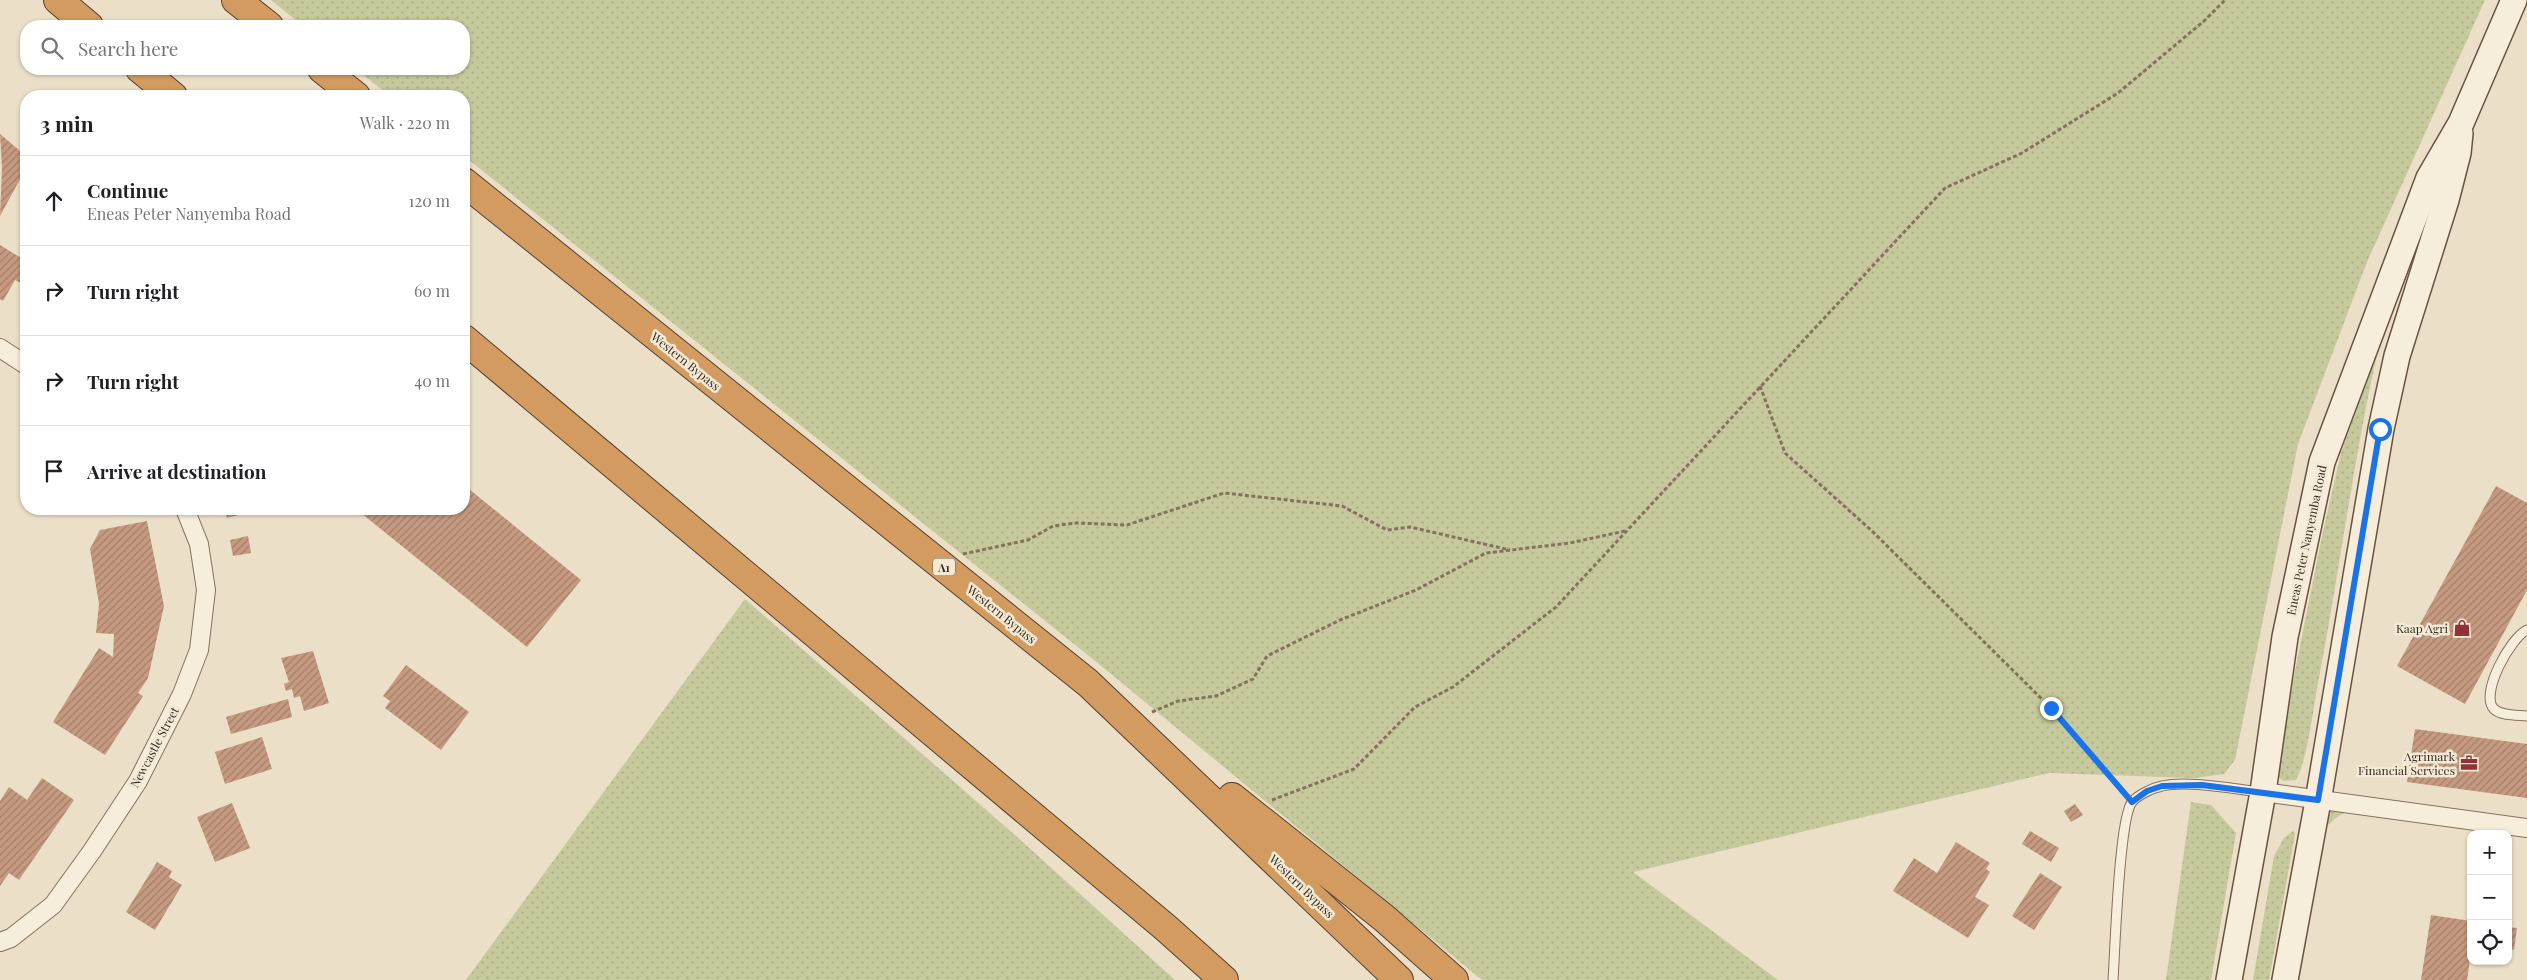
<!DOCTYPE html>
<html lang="en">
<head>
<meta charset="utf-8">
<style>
  :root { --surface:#fff; --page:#f6f6f6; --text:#202124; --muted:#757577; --line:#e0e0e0 }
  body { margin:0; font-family:"Playfair Display",serif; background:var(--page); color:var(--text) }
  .controls { position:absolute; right:15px; bottom:15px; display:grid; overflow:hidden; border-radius:10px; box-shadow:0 1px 4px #0004 }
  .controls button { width:45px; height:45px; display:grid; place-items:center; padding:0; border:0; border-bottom:1px solid var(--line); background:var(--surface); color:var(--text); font:25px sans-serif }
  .stop { position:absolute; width:15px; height:15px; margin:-11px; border:4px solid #1a73e8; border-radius:50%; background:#fff }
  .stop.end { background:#1a73e8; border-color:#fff; box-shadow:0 1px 5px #0008 }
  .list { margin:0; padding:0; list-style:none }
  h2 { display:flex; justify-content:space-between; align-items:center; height:65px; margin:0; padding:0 20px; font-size:21px }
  h2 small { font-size:16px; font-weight:400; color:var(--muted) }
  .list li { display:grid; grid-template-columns:32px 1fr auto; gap:15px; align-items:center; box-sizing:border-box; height:90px; padding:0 20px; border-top:1px solid var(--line) }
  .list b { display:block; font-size:19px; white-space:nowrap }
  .list p { margin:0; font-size:16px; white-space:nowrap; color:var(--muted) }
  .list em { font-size:16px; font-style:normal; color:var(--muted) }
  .icon { flex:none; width:28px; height:28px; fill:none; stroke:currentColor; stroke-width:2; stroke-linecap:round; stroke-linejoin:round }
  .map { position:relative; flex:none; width:2527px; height:980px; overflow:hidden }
  .search { position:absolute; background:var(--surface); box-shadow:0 1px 4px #0004; left:20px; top:20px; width:450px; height:55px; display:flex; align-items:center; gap:12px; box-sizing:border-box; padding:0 18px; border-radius:20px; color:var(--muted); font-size:19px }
  .panel { position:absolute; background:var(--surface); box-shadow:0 1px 4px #0004; left:20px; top:90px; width:450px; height:425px; border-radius:20px }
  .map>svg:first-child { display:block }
  .grass { fill:url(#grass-dots) }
  .building { fill:url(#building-hatch) }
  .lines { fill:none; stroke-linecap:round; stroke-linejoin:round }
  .service-casing { stroke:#86715e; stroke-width:11 }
  .minor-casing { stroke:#86715e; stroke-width:20 }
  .secondary-casing { stroke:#685341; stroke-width:28 }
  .motorway-casing { stroke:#544032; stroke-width:30 }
  .path { stroke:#86715e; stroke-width:3; stroke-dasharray:4 2.5; stroke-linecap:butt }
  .service { stroke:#f6edda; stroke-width:9 }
  .minor { stroke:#f6edda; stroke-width:18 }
  .secondary { stroke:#f6edda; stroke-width:25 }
  .motorway { stroke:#d39b5f; stroke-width:28 }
  .route { stroke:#1a73e8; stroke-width:6 }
  .labels { text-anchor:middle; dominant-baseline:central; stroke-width:5; stroke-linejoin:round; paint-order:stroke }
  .shield { fill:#f3ead6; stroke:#6f6457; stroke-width:1 }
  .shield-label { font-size:11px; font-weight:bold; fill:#372a20 }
  .street-label { font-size:12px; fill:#372a20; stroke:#f3ead6 }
  .poi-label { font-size:12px; fill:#372a20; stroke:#f3ead6; text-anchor:end }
</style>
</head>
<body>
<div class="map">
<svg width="2527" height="980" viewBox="0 0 2527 980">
  <defs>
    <pattern id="grass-dots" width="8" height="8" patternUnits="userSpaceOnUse" patternTransform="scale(1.25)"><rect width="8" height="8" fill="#c5c99c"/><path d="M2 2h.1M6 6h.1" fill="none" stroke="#aaad86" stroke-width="1.8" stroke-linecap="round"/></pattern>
    <pattern id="building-hatch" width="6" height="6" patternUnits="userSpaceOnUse" patternTransform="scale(1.25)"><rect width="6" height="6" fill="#c69a80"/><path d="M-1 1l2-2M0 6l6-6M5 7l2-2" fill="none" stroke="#a27e68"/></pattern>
  </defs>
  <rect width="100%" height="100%" fill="#ebdfc7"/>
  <g class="grass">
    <path d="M 271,0 L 2485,0 L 2367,262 L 2298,444 L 2235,760 L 2224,774 L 2194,778 L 2049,773 L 1633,872 L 1778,980 L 1482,980 L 1099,664 L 464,156 L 464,96 L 390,96 L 356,69 L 464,69 L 464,26 L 303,26 Z"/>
    <path d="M 2377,354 C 2353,463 2339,574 2318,683 C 2313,709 2308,758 2296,780 L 2283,781 L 2278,777 L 2277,761 L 2321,541 L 2341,453 Z"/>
    <path d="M 745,599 L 1016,836 L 1175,980 L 466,980 Z"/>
    <path d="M 2191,802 L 2211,805 L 2236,833 L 2211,980 L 2166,980 Z"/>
    <path d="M 2323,807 L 2352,809 L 2337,817 L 2321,831 Z"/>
    <path d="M 2293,831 L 2295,834 L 2269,980 L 2253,980 L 2274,856 L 2284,838 Z"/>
  </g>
  <g class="building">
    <path d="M 0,134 L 26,156 L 26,168 L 0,216 L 2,168 Z"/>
    <path d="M 0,245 L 26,261 L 26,275 L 21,283 L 15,280 L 3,301 L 0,299 Z"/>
    <path d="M 464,485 L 581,580 L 527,647 L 356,509 L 464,509 Z"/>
    <path d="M 2496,486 L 2527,503 L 2527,590 L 2465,704 L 2397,666 Z"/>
    <path d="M 225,509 L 245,509 L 246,513 L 227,518 Z"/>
    <path d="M 147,521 L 164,606 L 148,678 L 138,693 L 143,696 L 105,755 L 53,722 L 99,648 L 113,657 L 114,634 L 96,633 L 99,604 L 90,549 L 100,530 Z"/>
    <path d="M 248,536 L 251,553 L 233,556 L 230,540 Z"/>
    <path d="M 313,651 L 329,703 L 304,711 L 300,696 L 294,698 L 292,689 L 286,691 L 284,684 L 289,682 L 281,658 Z"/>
    <path d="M 406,665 L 469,712 L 441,750 L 385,708 L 390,701 L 383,696 Z"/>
    <path d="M 288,699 L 292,717 L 231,734 L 226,717 Z"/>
    <path d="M 2415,729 L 2527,744 L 2527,798 L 2407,782 Z"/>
    <path d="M 262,737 L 272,769 L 225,784 L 215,752 Z"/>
    <path d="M 42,778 L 74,800 L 19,880 L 9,873 L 0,886 L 0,801 L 9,787 L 27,800 Z"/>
    <path d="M 232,803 L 250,848 L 215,862 L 197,817 Z"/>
    <path d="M 2075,804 L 2083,815 L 2071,822 L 2064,811 Z"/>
    <path d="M 2030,831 L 2059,848 L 2051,862 L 2022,844 Z"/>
    <path d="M 1956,842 L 1990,863 L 1986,869 L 1990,872 L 1975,897 L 1989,905 L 1968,938 L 1893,891 L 1914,858 L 1937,873 Z"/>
    <path d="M 157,862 L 172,871 L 169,877 L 182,885 L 155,930 L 126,912 Z"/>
    <path d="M 2040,873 L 2062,887 L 2034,930 L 2012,916 Z"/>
    <path d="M 2431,915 L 2471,921 L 2471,953 L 2467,980 L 2421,980 Z"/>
    <path d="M 2508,927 L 2517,928 L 2514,950 L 2508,949 Z"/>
  </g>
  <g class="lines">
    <g class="service-casing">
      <g id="service">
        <path d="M 2527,630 C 2511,637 2479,694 2494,709 C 2501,716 2517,715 2527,716"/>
        <path d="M 2113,980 C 2115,952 2119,818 2132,802 C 2138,795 2152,788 2162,786 C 2188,780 2233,789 2261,792"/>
      </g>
    </g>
    <g class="minor-casing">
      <g id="minor">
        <path d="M 0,348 L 26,365"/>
        <path d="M 2263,792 L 2527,828"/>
        <path d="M 0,942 L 11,938 L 53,905 L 92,851 L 138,781 L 182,694 L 199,650 L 206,590 L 199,544 L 185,509"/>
      </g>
    </g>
    <g class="secondary-casing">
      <g id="secondary">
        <path d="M 2229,980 L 2263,792 L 2285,637 L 2322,462 L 2429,178 L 2461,123 L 2514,0"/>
        <path d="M 2285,980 L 2318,801 L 2381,429 L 2397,356 L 2446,200 L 2458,153 L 2460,133"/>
      </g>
    </g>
    <g class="motorway-casing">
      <g id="motorway">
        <path d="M 58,0 L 89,26"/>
        <path d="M 236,0 L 269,26"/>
        <path d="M 140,69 L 173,96"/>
        <path d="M 322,69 L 356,96"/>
        <path d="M 464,182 L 1088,683 L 1399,980"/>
        <path d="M 464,339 L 1166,928 L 1224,980"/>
        <path d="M 1232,797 L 1384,918 L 1454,980"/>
      </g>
    </g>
    <g class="path">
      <path d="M 1760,386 L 1785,453 L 1872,531 L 2051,708 L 2122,791"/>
      <path d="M 963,554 L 1028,540 L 1053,526 L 1076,523 L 1127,525 L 1224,493 L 1342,506 L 1387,530 L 1410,527 L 1510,550"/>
      <path d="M 1152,712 L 1178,701 L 1216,696 L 1253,679 L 1267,656 L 1340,620 L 1416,590 L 1486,553 L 1570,543 L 1625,531"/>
      <path d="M 1272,800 L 1354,769 L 1415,707 L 1453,687 L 1556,607 L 1945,188 L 2022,153 L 2118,93 L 2204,21 L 2225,0"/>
    </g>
    <use href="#service" class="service"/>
    <use href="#minor" class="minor"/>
    <use href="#secondary" class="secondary"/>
    <use href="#motorway" class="motorway"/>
  </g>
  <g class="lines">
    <path class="route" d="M 2051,708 L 2132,802 L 2147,791 L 2162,786 L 2202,785 L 2318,800 L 2380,429"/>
  </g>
  <defs>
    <g id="shop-bare" transform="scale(1.35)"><path d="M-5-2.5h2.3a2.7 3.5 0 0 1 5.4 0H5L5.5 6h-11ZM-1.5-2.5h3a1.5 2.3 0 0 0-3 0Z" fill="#903237" stroke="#f3ead6" stroke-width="2.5" paint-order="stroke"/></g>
    <g id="office-bare" transform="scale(1.35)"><path d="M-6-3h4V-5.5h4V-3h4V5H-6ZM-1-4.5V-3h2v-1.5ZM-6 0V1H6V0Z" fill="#903237" stroke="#f3ead6" stroke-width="2.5" paint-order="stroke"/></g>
  </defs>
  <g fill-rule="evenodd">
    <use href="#shop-bare" x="2462" y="628"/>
    <use href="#office-bare" x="2469" y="763"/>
  </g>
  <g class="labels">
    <rect class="shield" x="933" y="558.5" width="22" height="17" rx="4"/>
    <g class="shield-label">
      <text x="944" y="567">A1</text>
    </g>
    <g class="street-label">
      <text transform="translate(686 361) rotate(39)">Western Bypass</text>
      <text transform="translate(2306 540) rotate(-78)">Eneas Peter Nanyemba Road</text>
      <text transform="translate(1002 614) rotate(39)">Western Bypass</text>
      <text transform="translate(154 747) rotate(-62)">Newcastle Street</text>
      <text transform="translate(1302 886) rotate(44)">Western Bypass</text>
    </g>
    <g class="poi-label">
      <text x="2448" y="628">Kaap Agri</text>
      <text x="2455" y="756">Agrimark<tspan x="2455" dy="14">Financial Services</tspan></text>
    </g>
  </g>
</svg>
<div class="controls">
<button>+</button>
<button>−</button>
<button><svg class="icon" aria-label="locate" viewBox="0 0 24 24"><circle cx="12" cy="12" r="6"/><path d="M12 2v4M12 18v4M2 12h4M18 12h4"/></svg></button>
</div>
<div class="stop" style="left:2380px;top:429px"></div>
<div class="stop end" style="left:2051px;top:708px"></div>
<div class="search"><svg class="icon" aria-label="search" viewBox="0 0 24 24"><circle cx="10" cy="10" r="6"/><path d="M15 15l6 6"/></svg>Search here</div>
<section class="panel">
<h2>3 min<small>Walk · 220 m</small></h2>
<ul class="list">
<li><svg class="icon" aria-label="ahead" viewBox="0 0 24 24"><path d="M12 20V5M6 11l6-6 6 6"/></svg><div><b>Continue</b><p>Eneas Peter Nanyemba Road</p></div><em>120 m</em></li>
<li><svg class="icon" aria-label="right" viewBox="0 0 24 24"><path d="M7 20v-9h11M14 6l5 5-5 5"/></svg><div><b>Turn right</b></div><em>60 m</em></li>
<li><svg class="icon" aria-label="right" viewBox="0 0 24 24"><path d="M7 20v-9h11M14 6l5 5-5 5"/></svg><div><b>Turn right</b></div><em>40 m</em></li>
<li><svg class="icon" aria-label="arrive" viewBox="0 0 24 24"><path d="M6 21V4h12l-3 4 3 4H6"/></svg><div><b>Arrive at destination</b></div></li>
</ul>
</section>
</div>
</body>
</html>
